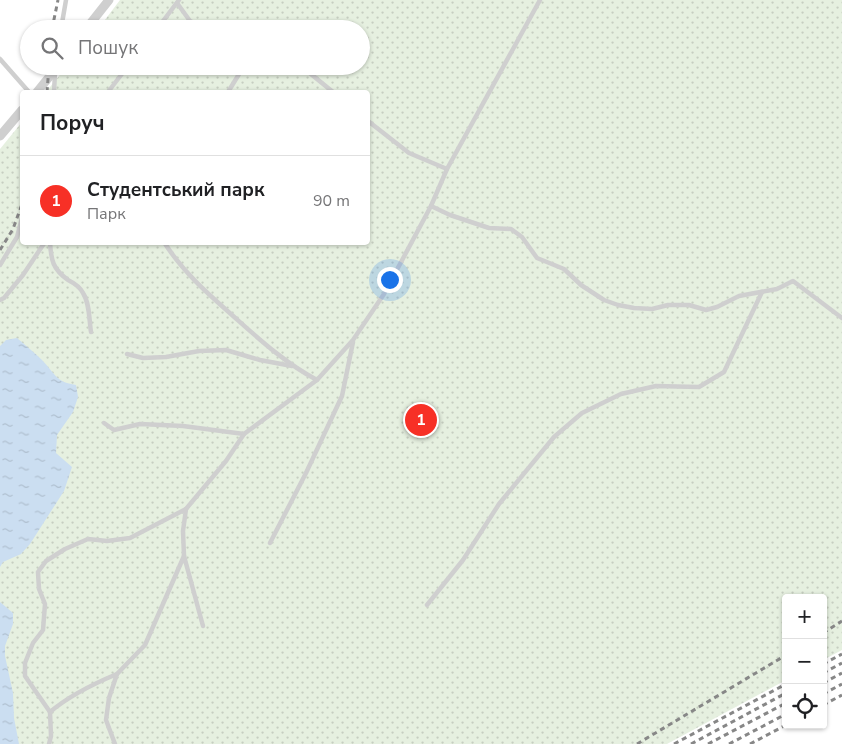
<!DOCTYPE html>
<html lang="uk">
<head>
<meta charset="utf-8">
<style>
  :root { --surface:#fff; --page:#f6f6f6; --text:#202124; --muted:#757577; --line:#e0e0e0; --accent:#f73026 }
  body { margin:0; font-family:"Nunito Sans",sans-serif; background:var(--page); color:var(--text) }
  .controls { position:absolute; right:15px; bottom:15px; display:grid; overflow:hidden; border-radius:5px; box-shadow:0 1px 4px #0004 }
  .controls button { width:45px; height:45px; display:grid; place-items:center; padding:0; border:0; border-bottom:1px solid var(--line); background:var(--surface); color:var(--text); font:25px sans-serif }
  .you { position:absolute; left:389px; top:279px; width:18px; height:18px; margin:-12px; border:4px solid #fff; border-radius:50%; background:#1a73e8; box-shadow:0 0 0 8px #1a73e833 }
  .badge { display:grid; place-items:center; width:32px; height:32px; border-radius:50%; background:var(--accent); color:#fff; font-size:16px; font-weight:700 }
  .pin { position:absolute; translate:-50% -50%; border:2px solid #fff; box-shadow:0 1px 5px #0006 }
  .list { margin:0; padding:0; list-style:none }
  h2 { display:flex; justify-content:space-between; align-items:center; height:65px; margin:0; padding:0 20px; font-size:21px }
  h2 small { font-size:16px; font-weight:400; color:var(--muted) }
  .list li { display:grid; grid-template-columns:32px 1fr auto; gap:15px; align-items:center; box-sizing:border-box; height:90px; padding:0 20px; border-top:1px solid var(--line) }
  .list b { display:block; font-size:19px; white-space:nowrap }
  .list p { margin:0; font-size:16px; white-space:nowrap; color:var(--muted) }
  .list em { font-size:16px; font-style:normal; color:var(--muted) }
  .icon { flex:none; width:28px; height:28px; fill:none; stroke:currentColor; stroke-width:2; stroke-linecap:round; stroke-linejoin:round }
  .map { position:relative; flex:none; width:842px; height:744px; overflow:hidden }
  .search { position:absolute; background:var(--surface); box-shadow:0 1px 4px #0004; left:20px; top:20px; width:350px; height:55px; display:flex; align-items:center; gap:12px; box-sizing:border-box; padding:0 18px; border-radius:28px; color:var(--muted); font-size:19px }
  .panel { position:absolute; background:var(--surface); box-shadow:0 1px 4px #0004; left:20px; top:90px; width:350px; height:155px; border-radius:5px }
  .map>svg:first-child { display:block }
  .park { fill:url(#park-dots) }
  .water { fill:url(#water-ripples) }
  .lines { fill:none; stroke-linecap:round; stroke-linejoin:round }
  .service { stroke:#cfcfcf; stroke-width:4.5 }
  .minor { stroke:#cfcfcf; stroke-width:9 }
  .rail { stroke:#878787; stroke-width:3; stroke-dasharray:5 4; stroke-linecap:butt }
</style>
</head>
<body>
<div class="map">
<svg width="842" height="744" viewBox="0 0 842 744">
  <defs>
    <pattern id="park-dots" width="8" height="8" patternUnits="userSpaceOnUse" patternTransform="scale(1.25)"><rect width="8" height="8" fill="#e6f0e0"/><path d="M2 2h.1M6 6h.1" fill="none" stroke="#c6cec1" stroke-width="1.8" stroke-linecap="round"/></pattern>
    <pattern id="water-ripples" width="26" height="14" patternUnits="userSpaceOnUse" patternTransform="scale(1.25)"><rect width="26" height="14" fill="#cbdef1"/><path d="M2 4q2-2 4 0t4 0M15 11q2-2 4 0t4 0" fill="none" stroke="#afbfcf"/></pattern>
  </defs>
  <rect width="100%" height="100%" fill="#fff"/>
  <path class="park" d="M 120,0 L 842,0 L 842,650 L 823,660 L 823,598 L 786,598 L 786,680 L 667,744 L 0,744 L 0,149 L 22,122 L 22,242 L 368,242 L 368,92 L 46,92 L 67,66 L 361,66 L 361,29 L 98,29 Z"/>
  <g class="water">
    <path d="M 17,338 C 25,345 34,352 42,360 C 55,373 55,382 76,385 L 78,397 L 73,412 L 57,435 L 56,453 L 72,467 L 64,491 L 30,544 L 21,554 L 3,562 L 0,567 L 0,346 L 6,340 Z"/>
    <path d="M 0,602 L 13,613 L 13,624 L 5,646 L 5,656 L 13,693 L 14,718 L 19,744 L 0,744 Z"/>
  </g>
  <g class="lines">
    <g class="service">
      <path d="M 177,3 L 190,21 L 206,29"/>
      <path d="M 61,29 L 66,0"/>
      <path d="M 157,29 L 179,0"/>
      <path d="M 0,59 L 29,92"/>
      <path d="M 301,66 L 333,92"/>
      <path d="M 54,92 L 55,73"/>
      <path d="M 108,92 L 128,66"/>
      <path d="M 228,92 L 244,66"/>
      <path d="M 368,121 L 409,153 L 447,169"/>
      <path d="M 431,206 L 450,215 L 489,228 L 511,229 L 522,237 L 537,258 L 564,269 L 581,285 L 604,300 L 618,305 L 634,308 L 652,309 L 668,305 L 689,305 L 706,310 L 717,307 L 739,296 L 777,289 L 793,281 L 842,318"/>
      <path d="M 50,242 C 51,261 53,269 68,280 C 74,283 80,287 83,293 C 90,304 89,320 91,332"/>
      <path d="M 164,242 C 182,271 207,293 232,315 C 259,339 285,363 317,380"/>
      <path d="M 0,265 L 17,237 L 22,218"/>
      <path d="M 0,300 L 4,298 L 23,275 L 45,242"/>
      <path d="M 127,354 L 143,358 L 166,357 L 199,351 L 226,350 L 260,360 L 292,366"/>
      <path d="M 104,423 L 114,430 L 140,424 L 183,426 L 244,434"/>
      <path d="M 186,509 L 226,461 L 244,434 L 317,380 L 353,340 L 384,294 L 431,206 L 447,169 L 540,0"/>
      <path d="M 270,543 L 306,473 L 342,396 L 353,342"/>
      <path d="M 427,605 L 463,560 L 499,504 L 554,437 L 582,413 L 621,394 L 656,386 L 699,387 L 724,372 L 762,292"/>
      <path d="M 117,674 L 145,645 L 184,556 L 203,626"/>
      <path d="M 50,712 L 25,676 L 25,663 L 33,643 L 43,630 L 45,604 L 39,589 L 38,572 L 46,561 L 65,549 L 88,539 L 107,541 L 130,538 L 186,509 L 183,531 L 184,556"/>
      <path d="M 49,744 L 51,736 L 50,712 C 70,695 93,684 117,674 L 109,698 L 106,720 L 115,744"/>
    </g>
    <g class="minor">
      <path d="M 86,29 L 109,0"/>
      <path d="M 37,92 L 58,66"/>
      <path d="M 0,136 L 22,110"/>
    </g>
    <g class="rail">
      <path d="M 52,29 L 58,0"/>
      <path d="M 47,92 L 49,66"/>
      <path d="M 0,250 L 13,229 L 22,204"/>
      <path d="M 823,633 L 842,621"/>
      <path d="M 823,664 L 842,654"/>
      <path d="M 823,673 L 842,663"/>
      <path d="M 823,683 L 842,673"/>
      <path d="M 823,694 L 842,684"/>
      <path d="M 823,705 L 842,695"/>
      <path d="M 637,744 L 786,655"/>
      <path d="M 674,744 L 786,684"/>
      <path d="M 691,744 L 786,693"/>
      <path d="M 708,744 L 786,703"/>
      <path d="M 729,744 L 786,714"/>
      <path d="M 750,744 L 786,725"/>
    </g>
  </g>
</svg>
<div class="controls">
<button>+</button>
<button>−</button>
<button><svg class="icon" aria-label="locate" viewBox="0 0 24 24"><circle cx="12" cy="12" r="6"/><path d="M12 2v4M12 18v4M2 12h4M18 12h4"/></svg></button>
</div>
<div class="you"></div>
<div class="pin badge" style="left:421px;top:420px">1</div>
<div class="search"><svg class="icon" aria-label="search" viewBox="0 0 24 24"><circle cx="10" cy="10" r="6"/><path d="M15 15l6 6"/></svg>Пошук</div>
<section class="panel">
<h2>Поруч<small></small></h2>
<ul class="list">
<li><span class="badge">1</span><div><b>Студентський парк</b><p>Парк</p></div><em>90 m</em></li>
</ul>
</section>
</div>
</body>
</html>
